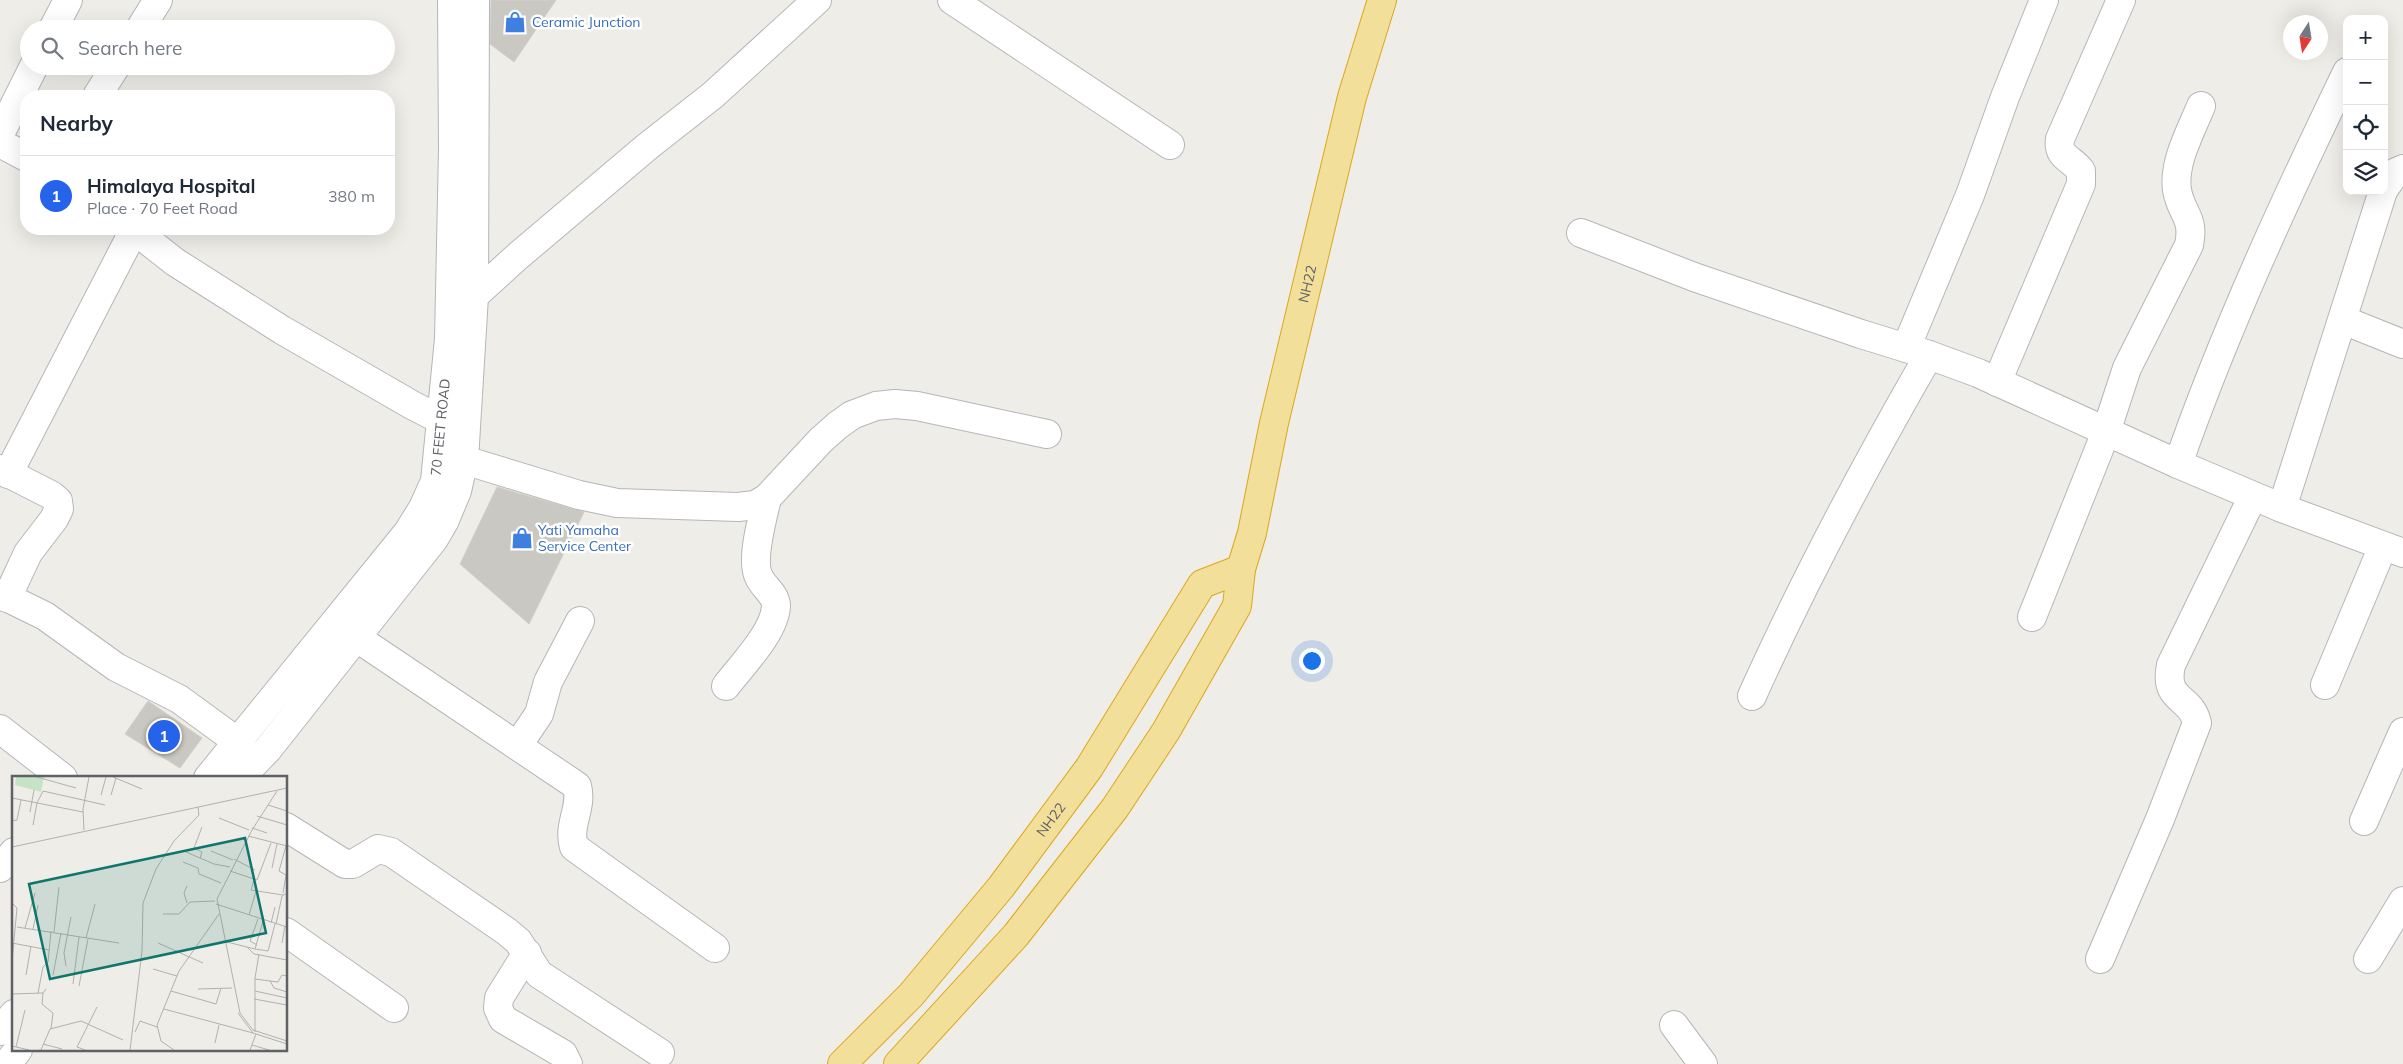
<!DOCTYPE html>
<html lang="en">
<head>
<meta charset="utf-8">
<style>
  :root { --surface:#fff; --page:#f2f2f3; --text:#1f2937; --muted:#747a83; --line:#e0e1e3; --accent:#2563eb }
  body { margin:0; font-family:Mulish,sans-serif; background:var(--page); color:var(--text) }
  .controls { position:absolute; right:15px; top:15px; display:grid; overflow:hidden; border-radius:10px; box-shadow:0 5px 20px #0002 }
  .controls button { width:45px; height:45px; display:grid; place-items:center; padding:0; border:0; border-bottom:1px solid var(--line); background:var(--surface); color:var(--text); font:25px sans-serif }
  .compass { position:absolute; left:2283px; top:15px; width:45px; height:45px; border-radius:50%; background:var(--surface); box-shadow:0 5px 20px #0002; rotate:192deg }
  .you { position:absolute; left:1311px; top:660px; width:18px; height:18px; margin:-12px; border:4px solid #fff; border-radius:50%; background:#1a73e8; box-shadow:0 0 0 8px #1a73e833 }
  .badge { display:grid; place-items:center; width:32px; height:32px; border-radius:50%; background:var(--accent); color:#fff; font-size:16px; font-weight:700 }
  .pin { position:absolute; translate:-50% -50%; border:2px solid #fff; box-shadow:0 1px 5px #0006 }
  .list { margin:0; padding:0; list-style:none }
  h2 { display:flex; justify-content:space-between; align-items:center; height:65px; margin:0; padding:0 20px; font-size:21px }
  h2 small { font-size:16px; font-weight:400; color:var(--muted) }
  .list li { display:grid; grid-template-columns:32px 1fr auto; gap:15px; align-items:center; box-sizing:border-box; height:80px; padding:0 20px; border-top:1px solid var(--line) }
  .list b { display:block; font-size:19px; white-space:nowrap }
  .list p { margin:0; font-size:16px; white-space:nowrap; color:var(--muted) }
  .list em { font-size:16px; font-style:normal; color:var(--muted) }
  .icon { flex:none; width:28px; height:28px; fill:none; stroke:currentColor; stroke-width:2; stroke-linecap:round; stroke-linejoin:round }
  .map { position:relative; flex:none; width:2403px; height:1064px; overflow:hidden }
  .search { position:absolute; background:var(--surface); box-shadow:0 5px 20px #0002; left:20px; top:20px; width:375px; height:55px; display:flex; align-items:center; gap:12px; box-sizing:border-box; padding:0 18px; border-radius:28px; color:var(--muted); font-size:19px }
  .panel { position:absolute; background:var(--surface); box-shadow:0 5px 20px #0002; left:20px; top:90px; width:375px; height:145px; border-radius:20px }
  .map>svg:first-child { display:block }
  .building { fill:#cac8c3; stroke:#d3cfc6 }
  .lines { fill:none; stroke-linecap:round; stroke-linejoin:round }
  .minor-casing { stroke:#b4b6ba; stroke-width:30 }
  .highway-casing { stroke:#dda719; stroke-width:30 }
  .minor { stroke:#fff; stroke-width:28 }
  .highway { stroke:#f2df9a; stroke-width:28 }
  .labels { text-anchor:middle; dominant-baseline:central; stroke-width:5; stroke-linejoin:round; paint-order:stroke }
  .shop-label { font-size:14px; fill:#366cbe; stroke:#fff; text-anchor:start }
  .street-label { font-size:14px; fill:#5e6165; stroke:#fff }
  .inset-road { fill:none; stroke:#b1b1af; stroke-width:1 }
  .view { fill:#0f766e; fill-opacity:0.15; stroke:#0f766e; stroke-width:2.5 }
  .inset-edge { fill:none; stroke:#5e6165; stroke-width:2.5 }
</style>
</head>
<body>
<div class="map">
<svg width="2403" height="1064" viewBox="0 0 2403 1064">
  <rect width="100%" height="100%" fill="#efede7"/>
  <g class="building">
    <path d="M 491,0 L 556,0 L 514,62 L 490,44 Z"/>
    <path d="M 497,487 L 584,512 L 529,624 L 460,564 Z"/>
    <path d="M 148,701 L 202,738 L 180,768 L 125,734 Z"/>
  </g>
  <g class="lines">
    <g class="minor-casing">
      <g id="minor">
        <path d="M 952,0 L 1170,145"/>
        <path d="M 53,29 L 68,0"/>
        <path d="M 140,29 L 158,0"/>
        <path d="M 97,96 L 116,66"/>
        <path d="M 0,134 L 34,66"/>
        <path d="M 0,143 L 26,157"/>
        <path d="M 2384,189 L 2396,172 L 2403,169"/>
        <path d="M 133,229 L 175,262 L 282,330 L 412,405 L 441,420 L 459,422"/>
        <path d="M 1581,233 L 1694,277 L 1861,334 L 1929,355 L 1978,373 L 2178,464 L 2282,508 L 2403,553"/>
        <path d="M 464,302 L 474,296 L 518,256 L 648,146 L 713,95 L 817,0"/>
        <path d="M 2343,320 L 2403,344"/>
        <path d="M 1906,348 L 1970,195 L 2005,97 L 2044,0"/>
        <path d="M 1997,382 L 2081,184 L 2081,171 C 2072,158 2057,158 2060,139 L 2121,0"/>
        <path d="M 464,460 L 579,495 L 617,503 L 738,507 L 755,505 L 767,498 L 821,440 L 838,425 L 852,415 L 876,406 L 895,404 L 917,406 L 1047,434"/>
        <path d="M 2178,464 C 2225,330 2285,200 2347,72"/>
        <path d="M 0,469 L 51,495 L 58,501 L 59,509 L 54,519 L 28,553 L 7,598"/>
        <path d="M 8,474 L 134,230"/>
        <path d="M 2282,508 L 2383,191"/>
        <path d="M 0,594 L 45,616 L 116,667 L 179,699 L 238,742"/>
        <path d="M 2032,617 L 2106,432 L 2127,368 L 2189,245 C 2195,217 2181,214 2177,190 C 2173,162 2191,131 2201,106"/>
        <path d="M 357,638 L 577,786 C 583,808 567,825 574,847 L 715,948"/>
        <path d="M 2325,685 L 2383,546"/>
        <path d="M 726,686 C 741,666 775,632 776,606 C 776,594 763,587 759,577 C 750,560 763,517 767,498"/>
        <path d="M 1752,696 C 1805,578 1865,466 1929,355"/>
        <path d="M 0,729 L 63,778"/>
        <path d="M 518,745 L 539,714 L 548,682 L 580,621"/>
        <path id="s1" d="M 208,778 L 408,532 L 423,508 L 435,481 L 449,339 L 453,149 L 452,0"/>
        <path d="M 240,778 L 268,749 L 302,706 L 434,539 L 444,522 L 457,491 L 464,460 L 474,296 L 475,0"/>
        <path d="M 2364,821 L 2403,732"/>
        <path d="M 286,827 L 345,864 L 353,864 L 378,849 L 391,852 L 506,931 L 518,941 L 539,974 L 660,1053"/>
        <path d="M 0,868 L 14,852"/>
        <path d="M 286,932 L 394,1008"/>
        <path d="M 527,953 L 499,998 L 498,1008 L 503,1019 L 563,1054 L 568,1064"/>
        <path d="M 2100,959 L 2160,819 L 2197,723 C 2191,695 2163,702 2171,665 L 2253,496"/>
        <path d="M 2368,959 L 2403,901"/>
        <path d="M 1674,1025 L 1703,1064"/>
        <path d="M 0,1031 L 14,1014"/>
        <path d="M 7,1064 L 18,1050"/>
      </g>
    </g>
    <g class="highway-casing">
      <g id="highway">
        <path id="s2" d="M 842,1064 L 911,995 L 1001,887 L 1089,768 L 1202,584 L 1241,569"/>
        <path id="s3" d="M 898,1064 L 1016,935 L 1115,808 L 1166,731 L 1237,606 L 1241,569 L 1252,533 L 1274,423 L 1352,97 L 1382,0"/>
      </g>
    </g>
    <use href="#minor" class="minor"/>
    <use href="#highway" class="highway"/>
  </g>
  <defs>
    <g id="shop-bare" transform="scale(1.725)"><path d="M-5-2.5h2.3a2.7 3.5 0 0 1 5.4 0H5L5.5 6h-11ZM-1.5-2.5h3a1.5 2.3 0 0 0-3 0Z" fill="#3f7fe0" stroke="#fff" stroke-width="2.5" paint-order="stroke"/></g>
  </defs>
  <g fill-rule="evenodd">
    <use href="#shop-bare" x="515" y="22"/>
    <use href="#shop-bare" x="522" y="538"/>
  </g>
  <g class="labels">
    <g class="shop-label">
      <text x="532" y="22">Ceramic Junction</text>
      <text x="538" y="530">Yati Yamaha<tspan x="538" dy="16">Service Center</tspan></text>
    </g>
    <g class="street-label">
      <text stroke="none"><textPath href="#s3" startOffset="902">NH22</textPath></text>
      <text stroke="none"><textPath href="#s1" startOffset="429">70 FEET ROAD</textPath></text>
      <text stroke="none"><textPath href="#s2" startOffset="322">NH22</textPath></text>
    </g>
  </g>
  <g transform="translate(12 776)">
    <rect width="275" height="275" fill="#efede7"/>
    <path d="M 4,1 L 32,1 L 29,16 L 3,9 Z" fill="#c6e3c7"/>
    <path class="inset-road" d="M 25,1 L 64,12M 101,1 L 130,13M 265,15 L 240,54 L 205,123 L 228,237 L 241,254 L 275,265M 89,19 L 94,1M 99,19 L 104,2M 0,22 L 71,36M 25,27 L 31,15 L 93,29M 256,29 L 275,35M 18,36 L 22,14M 245,40 L 275,49M 207,42 L 237,54M 0,45 L 5,44 L 9,24M 21,49 L 25,27M 240,52 L 255,57M 72,54 L 71,33 L 77,1M 236,60 L 275,70M 0,71 L 275,12M 199,75 L 221,84M 174,76 L 202,88 L 218,91M 188,82 L 190,76 L 182,72 L 190,51M 222,83 L 243,94M 171,86 L 186,92 L 187,98 L 209,107M 260,92 L 265,68M 218,95 L 245,104 L 259,67M 242,104 L 239,114 L 271,119M 271,117 L 274,99 L 267,95 L 274,70M 0,127 L 5,132 L 0,185M 175,127 L 172,117 L 175,110M 204,128 L 275,151M 151,138 L 167,138 L 178,126 L 203,125M 237,139 L 244,115M 259,147 L 263,131M 264,148 L 270,120 L 275,117M 5,151 L 107,167M 13,152 L 23,117M 21,153 L 26,129M 42,156 L 47,111M 74,162 L 83,128M 211,165 L 243,173 L 251,145M 0,167 L 37,174M 146,167 L 191,187M 270,167 L 273,150M 245,169 L 238,165 L 246,143M 235,171 L 242,178 L 275,184M 243,173 L 256,175 L 263,148M 54,190 L 52,177 L 59,141M 141,193 L 165,200M 14,199 L 19,170M 41,199 L 49,157M 243,203 L 266,206 L 270,199 L 275,200M 258,205 L 262,212 L 275,216M 61,208 L 67,161M 67,210 L 76,163M 186,213 L 220,212M 159,215 L 204,228 L 209,212M 243,215 L 275,222M 26,217 L 31,191 L 36,186 L 39,155M 31,217 L 30,228 L 41,237 L 39,253M 0,218 L 31,217 L 34,213M 242,223 L 275,229M 152,233 L 241,257M 226,237 L 241,257 L 275,268M 123,256 L 128,245 L 145,251M 243,256 L 243,202 L 247,178M 203,267 L 207,249M 31,268 L 50,273M 240,269 L 257,274M 0,270 L 17,274M 4,271 L 13,234M 29,274 L 38,253 L 69,245 L 111,264M 73,274 L 65,271 L 85,231M 118,274 L 130,175 L 131,127 L 144,93 L 162,65 L 187,39 L 186,31M 162,274 L 149,265 L 145,249 L 167,195 L 207,138M 238,274 L 244,258"/>
    <path class="view" d="M 233,62 L 254,157 L 38,203 L 17,108 Z"/>
    <rect width="275" height="275" class="inset-edge"/>
  </g>
</svg>
<div class="controls">
<button>+</button>
<button>−</button>
<button><svg class="icon" aria-label="locate" viewBox="0 0 24 24"><circle cx="12" cy="12" r="6"/><path d="M12 2v4M12 18v4M2 12h4M18 12h4"/></svg></button>
<button><svg class="icon" aria-label="layers" viewBox="0 0 24 24"><path d="M12 4l9 5-9 5-9-5zM3 14l9 5 9-5"/></svg></button>
</div>
<svg class="compass" viewBox="-18 -18 36 36"><path d="M0-13l5 13h-10z" fill="#e53935"/><path d="M0 13l5-13h-10z" fill="#747a83"/></svg>
<div class="you"></div>
<div class="pin badge" style="left:164px;top:736px">1</div>
<div class="search"><svg class="icon" aria-label="search" viewBox="0 0 24 24"><circle cx="10" cy="10" r="6"/><path d="M15 15l6 6"/></svg>Search here</div>
<section class="panel">
<h2>Nearby<small></small></h2>
<ul class="list">
<li><span class="badge">1</span><div><b>Himalaya Hospital</b><p>Place · 70 Feet Road</p></div><em>380 m</em></li>
</ul>
</section>
</div>
</body>
</html>
